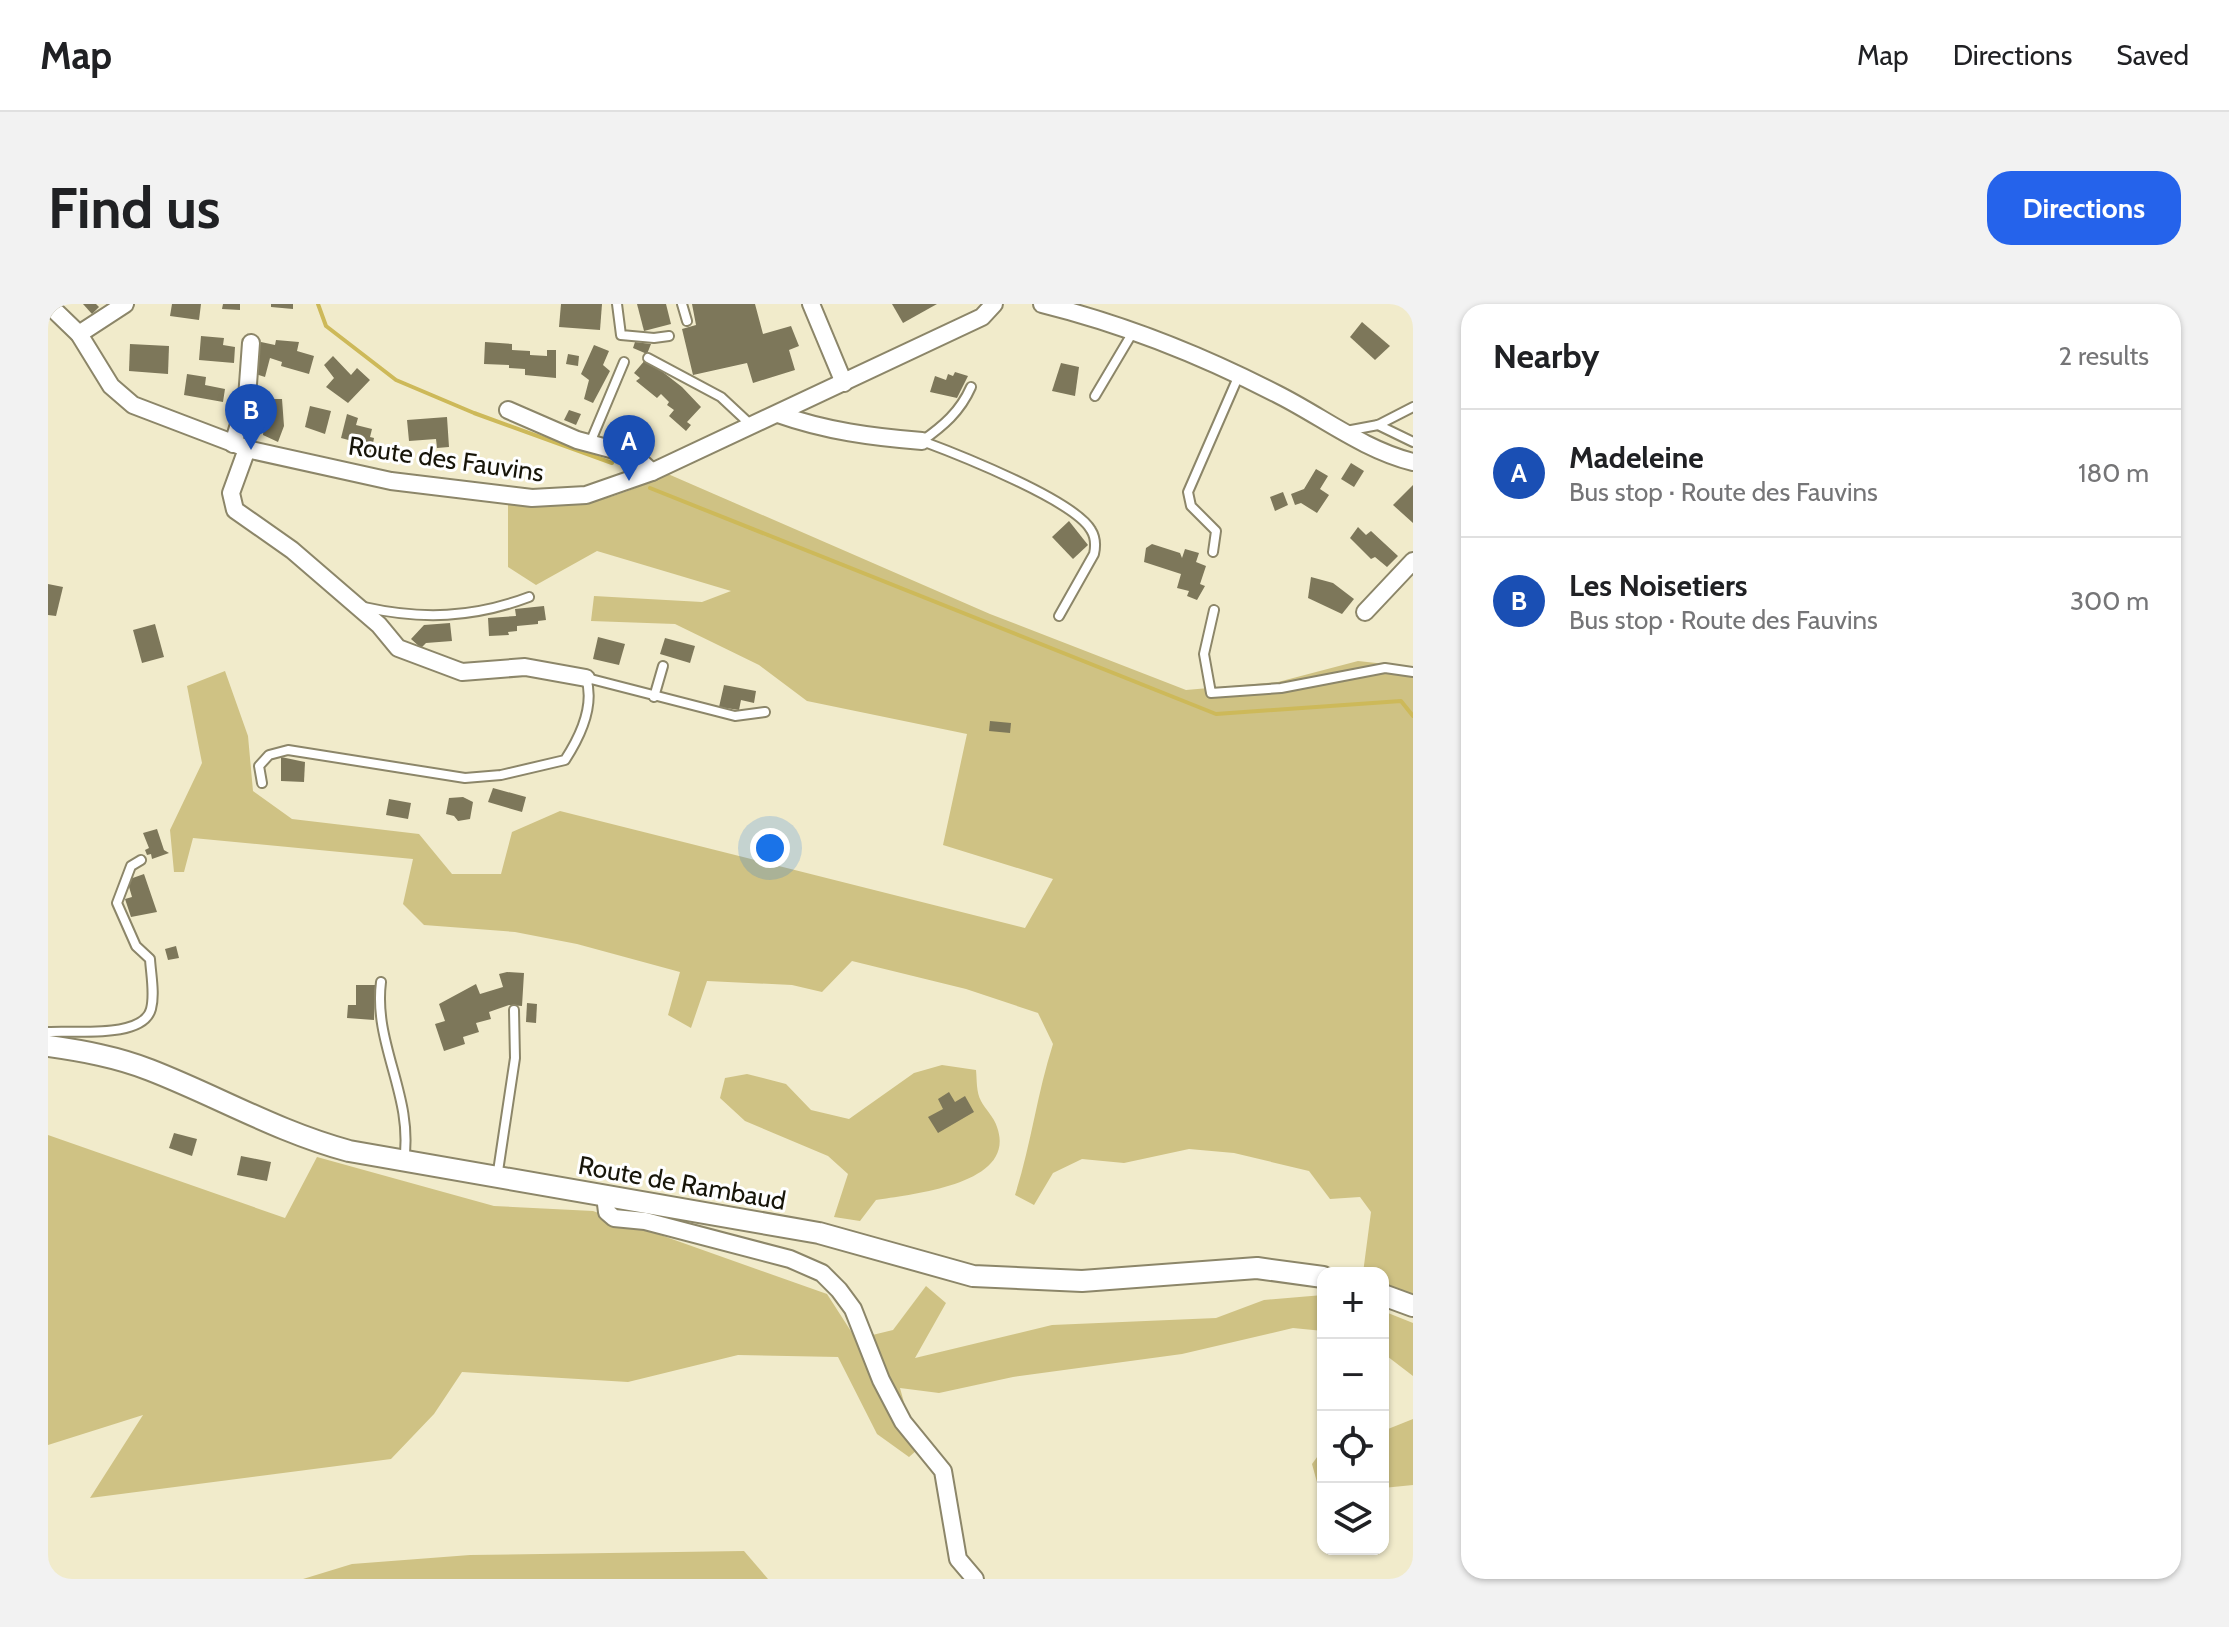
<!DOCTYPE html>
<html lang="en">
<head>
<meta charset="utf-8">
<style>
  :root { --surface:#fff; --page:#f2f2f2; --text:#202124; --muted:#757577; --line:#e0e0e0; --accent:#2563eb }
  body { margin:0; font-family:Cabin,sans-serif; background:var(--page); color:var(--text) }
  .controls { position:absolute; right:24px; bottom:24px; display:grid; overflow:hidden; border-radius:16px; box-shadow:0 2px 6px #0004 }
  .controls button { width:72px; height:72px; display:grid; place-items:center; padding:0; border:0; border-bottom:2px solid var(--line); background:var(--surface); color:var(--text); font:40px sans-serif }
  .you { position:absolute; left:722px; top:544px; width:28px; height:28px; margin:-20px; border:6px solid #fff; border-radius:50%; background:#1a73e8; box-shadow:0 0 0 12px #1a73e833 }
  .badge { display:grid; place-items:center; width:52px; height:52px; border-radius:50%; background:var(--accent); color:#fff; font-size:26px; font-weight:700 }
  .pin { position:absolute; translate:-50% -66px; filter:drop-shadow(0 2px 4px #0008) }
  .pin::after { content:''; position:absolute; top:42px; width:28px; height:24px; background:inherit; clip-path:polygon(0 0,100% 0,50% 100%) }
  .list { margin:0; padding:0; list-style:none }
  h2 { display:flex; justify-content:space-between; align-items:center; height:104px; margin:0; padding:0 32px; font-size:34px }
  h2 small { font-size:26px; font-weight:400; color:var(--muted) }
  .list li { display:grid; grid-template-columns:52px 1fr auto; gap:24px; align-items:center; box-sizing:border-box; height:128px; padding:0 32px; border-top:2px solid var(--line) }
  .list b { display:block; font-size:30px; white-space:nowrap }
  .list p { margin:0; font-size:26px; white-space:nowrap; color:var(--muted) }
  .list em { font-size:26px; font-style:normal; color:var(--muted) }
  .icon { flex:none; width:44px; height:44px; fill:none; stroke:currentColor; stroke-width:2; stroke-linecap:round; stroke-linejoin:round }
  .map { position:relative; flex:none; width:1365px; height:1275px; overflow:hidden; border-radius:24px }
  header { display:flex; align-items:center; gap:48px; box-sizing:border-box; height:112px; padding:0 40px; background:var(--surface); border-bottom:2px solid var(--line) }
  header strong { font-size:38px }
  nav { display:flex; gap:44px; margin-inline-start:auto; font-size:28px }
  .intro { display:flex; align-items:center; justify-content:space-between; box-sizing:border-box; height:192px; padding:0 48px }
  h1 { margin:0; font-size:56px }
  .button { padding:20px 36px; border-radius:24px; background:var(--accent); color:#fff; font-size:28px; font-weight:700 }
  main { display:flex; gap:48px; padding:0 48px }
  aside { flex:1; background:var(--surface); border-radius:24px; box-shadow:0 2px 6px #0004 }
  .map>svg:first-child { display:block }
  .green { fill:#cfc284 }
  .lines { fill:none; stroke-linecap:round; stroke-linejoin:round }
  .stream { stroke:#cdb959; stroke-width:4 }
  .building { fill:#7d775a }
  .service-casing { stroke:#8c8669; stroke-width:12 }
  .minor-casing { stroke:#8c8669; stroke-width:20 }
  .tertiary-casing { stroke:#8c8669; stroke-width:24 }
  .service { stroke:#fff; stroke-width:8 }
  .minor { stroke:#fff; stroke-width:16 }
  .tertiary { stroke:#fff; stroke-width:20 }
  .labels { text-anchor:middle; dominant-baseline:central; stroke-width:6; stroke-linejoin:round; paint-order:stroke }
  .street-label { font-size:26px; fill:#171509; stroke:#fff }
</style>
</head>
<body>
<header>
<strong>Map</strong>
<nav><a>Map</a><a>Directions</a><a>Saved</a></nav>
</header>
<div class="intro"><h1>Find us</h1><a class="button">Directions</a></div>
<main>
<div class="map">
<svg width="1365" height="1275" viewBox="0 0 1365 1275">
  <rect width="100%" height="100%" fill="#f1ebcb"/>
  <g class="green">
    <path d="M 620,170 L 942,310 L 1138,386 L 1230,378 L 1310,357 L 1365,363 L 1365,992 L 1335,981 L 1335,969 L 1315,969 L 1323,908 L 1312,893 L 1282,895 L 1261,867 L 1186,849 L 1141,845 L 1076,859 L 1034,855 L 1005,869 L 986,901 L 967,891 C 983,841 989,790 1005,740 L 990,709 L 918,685 L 804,657 L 774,688 L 744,681 L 659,677 L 643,724 L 620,711 L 632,668 L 529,640 L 467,628 L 376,621 L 355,600 L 365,555 L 145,534 L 136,568 L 126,568 L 122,526 L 154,459 L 139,382 L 177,367 L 200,432 L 205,487 L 244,515 L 371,530 L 404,570 L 453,570 L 464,528 L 512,507 L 977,624 L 1005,575 L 895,541 L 919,430 L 759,397 L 711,361 L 627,320 L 543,317 L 546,292 L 654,298 L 683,287 L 549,247 L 488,281 L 460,263 L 460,199 C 527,208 560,197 620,170 Z"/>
    <path d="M 894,761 L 928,766 C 929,776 928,788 933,797 C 937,805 946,813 949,823 C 970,881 863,890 828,896 L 812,917 L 786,913 L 800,870 L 780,852 L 697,817 L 672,794 L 677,774 L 699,770 L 738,780 L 763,806 L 801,815 L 866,769 Z"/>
    <path d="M 0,831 L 237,914 L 269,853 L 446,902 L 545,907 L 779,990 L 808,1035 L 845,1026 L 878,982 L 898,999 L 867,1054 L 1004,1021 L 1168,1014 L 1216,996 L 1275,991 L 1275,1027 L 1245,1024 L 1134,1050 L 965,1073 L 891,1089 L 852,1084 L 869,1146 L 861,1153 L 829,1130 L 790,1053 L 690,1051 L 580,1078 L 414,1068 L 386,1110 L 343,1155 L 42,1194 L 95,1111 L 0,1141 Z"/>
    <path d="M 1335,1007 L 1365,1019 L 1365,1072 L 1335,1049 Z"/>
    <path d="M 1365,1115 L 1365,1181 L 1335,1184 L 1335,1127 Z"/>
    <path d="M 1275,1145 L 1275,1193 L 1273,1193 L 1264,1160 Z"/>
    <path d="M 696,1247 L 720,1275 L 255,1275 L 304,1260 L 422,1251 Z"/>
  </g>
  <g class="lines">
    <g class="stream">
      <path d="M 270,0 L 278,22 L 348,76 L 426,109 L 564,159"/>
      <path d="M 602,184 L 1168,410 L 1353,397 L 1365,412"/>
    </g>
  </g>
  <g class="building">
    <path d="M 35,0 L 48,0 L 51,3 L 44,10 Z"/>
    <path d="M 124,0 L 153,0 L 151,16 L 122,12 Z"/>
    <path d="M 175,0 L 192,0 L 192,6 L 174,5 Z"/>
    <path d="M 223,0 L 245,0 L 245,5 L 223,3 Z"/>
    <path d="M 513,0 L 554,0 L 552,26 L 511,23 Z"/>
    <path d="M 589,0 L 618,0 L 623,20 L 596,27 Z"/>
    <path d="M 644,0 L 707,0 L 715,30 L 743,22 L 751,42 L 741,46 L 747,66 L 705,79 L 699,59 L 645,71 L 634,25 L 648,21 Z"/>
    <path d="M 844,0 L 889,0 L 855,19 Z"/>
    <path d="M 1314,18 L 1342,42 L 1327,56 L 1302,33 Z"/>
    <path d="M 153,32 L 176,34 L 175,41 L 187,43 L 186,59 L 151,56 Z"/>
    <path d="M 228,36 L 251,38 L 249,47 L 266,52 L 261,70 L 233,62 L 234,58 L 222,54 L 217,73 L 204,69 L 213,38 L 227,41 Z"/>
    <path d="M 437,38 L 464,40 L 464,46 L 482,47 L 482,51 L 499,52 L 499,46 L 508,46 L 508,74 L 477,71 L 477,65 L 461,64 L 461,61 L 436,60 Z"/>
    <path d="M 587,38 L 603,40 L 599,50 L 585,44 Z"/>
    <path d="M 82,40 L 121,42 L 120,70 L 81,67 Z"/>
    <path d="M 546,41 L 561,47 L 555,61 L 562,67 L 545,99 L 536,95 L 541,76 L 533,70 Z"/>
    <path d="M 520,50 L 531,52 L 530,62 L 518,60 Z"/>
    <path d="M 285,52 L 303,71 L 309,64 L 322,76 L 300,99 L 278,83 L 286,74 L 276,61 Z"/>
    <path d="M 598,55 L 634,83 L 653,103 L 639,118 L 643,121 L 638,127 L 621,112 L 626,106 L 619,101 L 621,98 L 613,90 L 609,94 L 588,77 L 592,74 L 586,69 Z"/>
    <path d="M 1013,59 L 1031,63 L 1027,92 L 1004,87 Z"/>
    <path d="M 907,68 L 920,72 L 909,94 L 882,88 L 887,72 L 898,76 L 900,70 L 905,72 Z"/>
    <path d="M 139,70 L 158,73 L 157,81 L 177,85 L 175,98 L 136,91 Z"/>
    <path d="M 223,95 L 234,95 L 236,122 L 230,138 L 215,131 L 217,106 L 224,106 Z"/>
    <path d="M 262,102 L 283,107 L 277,130 L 257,123 Z"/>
    <path d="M 521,106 L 533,110 L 528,121 L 516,116 Z"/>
    <path d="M 299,110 L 310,114 L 308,121 L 324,125 L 322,133 L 326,134 L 323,150 L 306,146 L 308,138 L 293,134 Z"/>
    <path d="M 399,113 L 401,143 L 389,144 L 388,135 L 361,137 L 359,116 Z"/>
    <path d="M 1303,159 L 1316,167 L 1306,183 L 1293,175 Z"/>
    <path d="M 1268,165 L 1280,172 L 1272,185 L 1281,191 L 1269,209 L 1253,199 L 1247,201 L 1243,190 L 1256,185 Z"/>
    <path d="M 1365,181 L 1365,219 L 1345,201 Z"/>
    <path d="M 1235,188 L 1240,201 L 1227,207 L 1222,193 Z"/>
    <path d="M 1021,217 L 1040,241 L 1025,255 L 1004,233 Z"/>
    <path d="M 1310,223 L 1318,231 L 1323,227 L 1350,252 L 1339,263 L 1327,253 L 1323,255 L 1302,234 Z"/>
    <path d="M 1104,240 L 1132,249 L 1134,254 L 1137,245 L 1151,249 L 1148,258 L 1158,262 L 1152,280 L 1157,282 L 1149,296 L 1139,292 L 1141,287 L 1129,284 L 1133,270 L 1096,258 L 1098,244 Z"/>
    <path d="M 1263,273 L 1285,279 L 1306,295 L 1294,310 L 1260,294 Z"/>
    <path d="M 0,280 L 15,283 L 8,312 L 0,311 Z"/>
    <path d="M 496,302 L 498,316 L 490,317 L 490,320 L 469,322 L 469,327 L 460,328 L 461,331 L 441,332 L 440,314 L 468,312 L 467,305 Z"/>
    <path d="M 402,319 L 404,337 L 378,339 L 373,344 L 363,335 L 376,321 Z"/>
    <path d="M 107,320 L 116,353 L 94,359 L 85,326 Z"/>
    <path d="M 550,333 L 577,340 L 571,361 L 545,355 Z"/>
    <path d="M 617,334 L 647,342 L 642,359 L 612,350 Z"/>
    <path d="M 676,381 L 708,387 L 706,399 L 693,396 L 691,406 L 671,403 Z"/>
    <path d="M 942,417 L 963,419 L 962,429 L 941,427 Z"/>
    <path d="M 233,453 L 257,458 L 256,478 L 233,477 Z"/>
    <path d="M 445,484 L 478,493 L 474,508 L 440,498 Z"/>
    <path d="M 415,493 L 425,498 L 422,515 L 410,517 L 406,512 L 398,510 L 401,494 Z"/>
    <path d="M 341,495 L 363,499 L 360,515 L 338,511 Z"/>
    <path d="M 109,525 L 116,546 L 121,549 L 104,555 L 103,550 L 99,551 L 97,546 L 101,544 L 95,529 Z"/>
    <path d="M 96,570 L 109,608 L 83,613 L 77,595 L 84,593 L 79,576 Z"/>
    <path d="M 128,642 L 131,654 L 120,656 L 117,645 Z"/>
    <path d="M 459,668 L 476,669 L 474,702 L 461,701 L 441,708 L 443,715 L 428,719 L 431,728 L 415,733 L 417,740 L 396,747 L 387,720 L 397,717 L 391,700 L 428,680 L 432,690 L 455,683 L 451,670 Z"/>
    <path d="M 308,681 L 327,681 L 326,716 L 299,714 L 300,701 L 308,701 Z"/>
    <path d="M 479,699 L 489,700 L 488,719 L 478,718 Z"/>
    <path d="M 901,788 L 907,798 L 917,792 L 926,808 L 890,829 L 880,813 L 895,805 L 890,795 Z"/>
    <path d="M 126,829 L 149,835 L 144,852 L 121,844 Z"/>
    <path d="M 193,852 L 223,858 L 219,877 L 189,871 Z"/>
  </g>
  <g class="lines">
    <g class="service-casing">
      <g id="service">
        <path d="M 569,0 L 573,31 L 606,34 L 621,32"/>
        <path d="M 634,0 L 639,17"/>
        <path d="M 600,54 L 673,93 L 703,121"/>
        <path d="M 1047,92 L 1085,28"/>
        <path d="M 1330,121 L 1365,138"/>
        <path d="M 1298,127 L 1330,121 L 1365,103"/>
        <path d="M 874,137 C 909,150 1026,196 1043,226 C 1048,234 1048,241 1046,250 L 1011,312"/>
        <path d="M 874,137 C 895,122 912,108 923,83"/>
        <path d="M 542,139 L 576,58"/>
        <path d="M 1165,248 L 1168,227 L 1143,202 L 1140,188 L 1191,71"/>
        <path d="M 316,303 C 374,316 425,314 481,293"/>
        <path d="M 1166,306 L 1156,350 L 1163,389 L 1233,384 L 1337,364 L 1365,368"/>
        <path d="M 539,374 L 687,412 L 717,408"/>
        <path d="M 606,393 L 615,362"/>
        <path d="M 214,479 L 211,462 L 221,451 L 240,446 L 417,474 L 453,471 L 517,456 C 532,433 547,402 538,374"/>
        <path d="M 333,678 C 325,741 366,792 356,857"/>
        <path d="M 0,728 C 26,726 95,735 103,705 C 107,690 103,671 102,655 L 88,642 L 69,599 L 83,562 L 93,556"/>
        <path d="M 449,874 L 467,754 L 466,706"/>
      </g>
    </g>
    <g class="minor-casing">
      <g id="minor">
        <path d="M 0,0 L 31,30 L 63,82 L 85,101 L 203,146 L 343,177 L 484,194 L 538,191 L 604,168 L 934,13 L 946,0"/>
        <path d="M 763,0 L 796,79"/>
        <path d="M 994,0 C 1075,20 1155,52 1229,90 C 1273,112 1316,146 1365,158"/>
        <path d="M 31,30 L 77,0"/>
        <path d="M 460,106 L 529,136 L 585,151 L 604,168"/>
        <path d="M 730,110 C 778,127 824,133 874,137"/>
        <path d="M 185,140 L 199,94 L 203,39"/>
        <path d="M 199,145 L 183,189 L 187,206 L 244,246 L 331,321 L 350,344 L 414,368 L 477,363 L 538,374"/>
        <path d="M 1317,308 L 1365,257"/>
        <path d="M 557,892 L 559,908 L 566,914 L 597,917 L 742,955 L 774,969 L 791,986 L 805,1005 L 833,1076 L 855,1118 L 895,1167 L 910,1255 L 927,1275"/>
      </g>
    </g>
    <g class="tertiary-casing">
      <g id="tertiary">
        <path d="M 0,742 C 35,747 69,753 102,766 C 169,792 230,828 301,847 L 771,929 L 925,972 L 1034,977 L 1209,964 L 1275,973"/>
        <path d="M 1335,991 L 1365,1002"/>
      </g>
    </g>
    <use href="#service" class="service"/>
    <use href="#minor" class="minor"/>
    <use href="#tertiary" class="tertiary"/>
  </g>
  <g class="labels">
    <g class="street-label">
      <text transform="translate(398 155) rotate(8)">Route des Fauvins</text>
      <text transform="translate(634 879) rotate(10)">Route de Rambaud</text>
    </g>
  </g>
</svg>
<div class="controls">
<button>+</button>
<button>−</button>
<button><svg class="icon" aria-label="locate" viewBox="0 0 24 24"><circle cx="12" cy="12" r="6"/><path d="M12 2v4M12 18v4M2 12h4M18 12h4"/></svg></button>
<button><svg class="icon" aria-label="layers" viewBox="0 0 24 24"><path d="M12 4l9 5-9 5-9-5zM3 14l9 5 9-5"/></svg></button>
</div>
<div class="you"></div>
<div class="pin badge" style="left:581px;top:177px;background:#1a4fb4">A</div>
<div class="pin badge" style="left:203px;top:146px;background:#1a4fb4">B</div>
</div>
<aside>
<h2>Nearby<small>2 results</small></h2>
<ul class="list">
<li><span class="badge" style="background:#1a4fb4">A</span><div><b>Madeleine</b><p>Bus stop · Route des Fauvins</p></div><em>180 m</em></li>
<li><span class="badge" style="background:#1a4fb4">B</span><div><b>Les Noisetiers</b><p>Bus stop · Route des Fauvins</p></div><em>300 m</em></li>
</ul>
</aside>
</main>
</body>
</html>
